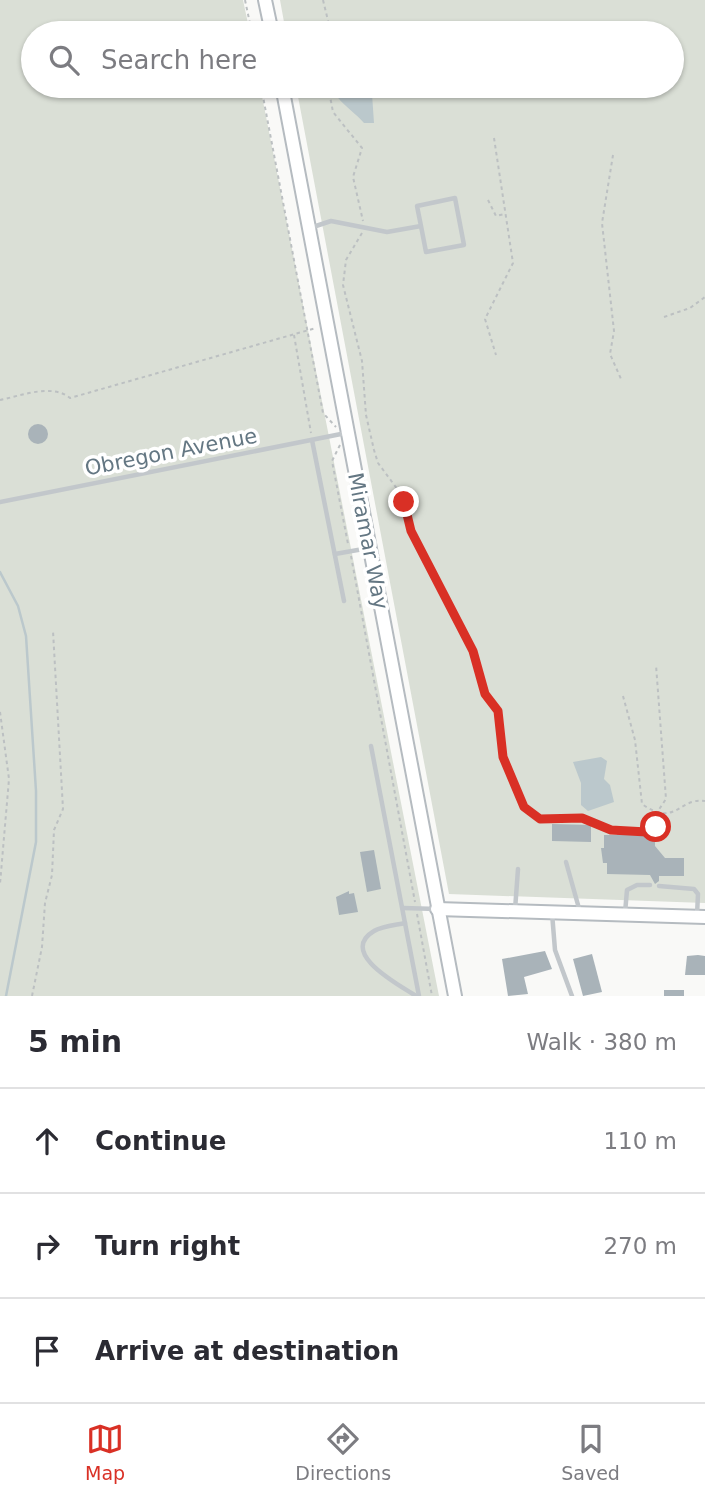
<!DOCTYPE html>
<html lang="en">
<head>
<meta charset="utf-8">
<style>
  :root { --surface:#fff; --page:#f7f7f7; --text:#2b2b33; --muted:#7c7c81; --line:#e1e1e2; --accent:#d93025 }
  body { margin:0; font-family:"DejaVu Sans",sans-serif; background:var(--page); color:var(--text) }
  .stop { position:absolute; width:21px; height:21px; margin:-16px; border:5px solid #d93025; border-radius:50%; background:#fff }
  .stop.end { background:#d93025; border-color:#fff; box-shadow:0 2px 7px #0008 }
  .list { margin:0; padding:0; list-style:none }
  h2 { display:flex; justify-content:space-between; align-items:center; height:91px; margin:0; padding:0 28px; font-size:30px }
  h2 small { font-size:23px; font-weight:400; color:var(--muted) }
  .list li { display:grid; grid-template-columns:46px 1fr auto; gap:21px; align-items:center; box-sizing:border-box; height:105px; padding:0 28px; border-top:2px solid var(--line) }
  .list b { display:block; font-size:26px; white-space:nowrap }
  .list em { font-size:23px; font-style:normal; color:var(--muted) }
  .icon { flex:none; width:38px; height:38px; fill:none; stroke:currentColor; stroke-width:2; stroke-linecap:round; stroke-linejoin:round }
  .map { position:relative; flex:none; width:705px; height:996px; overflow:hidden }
  .search { position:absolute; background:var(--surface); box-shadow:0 2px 5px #0004; left:21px; right:21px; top:21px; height:77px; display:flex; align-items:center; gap:18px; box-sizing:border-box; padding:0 24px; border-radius:38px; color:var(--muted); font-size:26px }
  .sheet { height:406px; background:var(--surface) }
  nav { display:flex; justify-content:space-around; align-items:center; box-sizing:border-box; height:98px; border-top:2px solid var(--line); background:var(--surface); font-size:19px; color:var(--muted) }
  nav a { display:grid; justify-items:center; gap:4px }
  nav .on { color:var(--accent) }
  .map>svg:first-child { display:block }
  .green { fill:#dadfd6 }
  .water { fill:#bbc8cc }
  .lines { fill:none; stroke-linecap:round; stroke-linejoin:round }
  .stream { stroke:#bbc8cc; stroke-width:2.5 }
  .building { fill:#a9b3b9 }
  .secondary-casing { stroke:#b5bbc0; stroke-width:16 }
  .path { stroke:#bcc0c2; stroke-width:2; stroke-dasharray:3.5 3.5; stroke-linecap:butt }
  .lane { stroke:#c2c7cb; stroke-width:4.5 }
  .secondary { stroke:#fff; stroke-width:12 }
  .route { stroke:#d93025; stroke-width:9 }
  .labels { text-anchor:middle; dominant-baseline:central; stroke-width:7; stroke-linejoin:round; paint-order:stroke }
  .street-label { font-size:21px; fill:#647783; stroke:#fff }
</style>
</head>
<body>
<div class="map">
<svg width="705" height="996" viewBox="0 0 705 996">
  <rect width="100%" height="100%" fill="#f9f9f7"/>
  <g class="green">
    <path d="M 0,0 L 243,0 L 250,33 L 33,33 L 33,86 L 260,86 L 439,996 L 0,996 Z"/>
    <path d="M 280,0 L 705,0 L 705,903 L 449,894 L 296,86 L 672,86 L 672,33 L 286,33 Z"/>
  </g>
  <g class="water">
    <path d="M 331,86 L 356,86 L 360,92 L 372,94 L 374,123 L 364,123 C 354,111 335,100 331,86 Z"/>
    <path d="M 601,757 L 607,761 L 604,779 L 610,785 L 614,802 L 588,811 L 581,805 L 581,783 L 573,762 Z"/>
  </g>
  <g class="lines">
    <path class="stream" d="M 0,572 L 18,606 L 26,636 L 36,791 L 36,842 L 6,996"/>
  </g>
  <g class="building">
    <circle cx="38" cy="434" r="10"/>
    <path d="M 552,824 L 591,825 L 591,842 L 552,841 Z"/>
    <path d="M 617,832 L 655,836 L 655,846 L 665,858 L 684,858 L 684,876 L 659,876 L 659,881 L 655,884 L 650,875 L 607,874 L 607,863 L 603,863 L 601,848 L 604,848 L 604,835 L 617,835 Z"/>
    <path d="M 374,850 L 381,889 L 367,892 L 360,852 Z"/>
    <path d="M 349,891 L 349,894 L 354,893 L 358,912 L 339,915 L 336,897 Z"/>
    <path d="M 545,951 L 552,969 L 524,977 L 528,994 L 508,996 L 502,959 Z"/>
    <path d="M 592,954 L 602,992 L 583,996 L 573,959 Z"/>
    <path d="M 698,955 L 705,956 L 705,975 L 685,975 L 687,956 Z"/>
    <rect x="664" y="990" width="20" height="6"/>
  </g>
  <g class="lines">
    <g class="secondary-casing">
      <g id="secondary">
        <path d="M 265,0 L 272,33"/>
        <path d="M 282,86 L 455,996"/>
        <path d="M 437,909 L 705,917"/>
      </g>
    </g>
    <g class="path">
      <path d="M 245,0 L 252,33"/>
      <path d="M 323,0 L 331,33"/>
      <path d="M 261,86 L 323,413 L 336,427"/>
      <path d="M 328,86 L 333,112 L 362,148 L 353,177 L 363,221"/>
      <path d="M 494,138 L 513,263 L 485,319 L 496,355"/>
      <path d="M 613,155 L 602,223 L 614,331 L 610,354 L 621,379"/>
      <path d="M 488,200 L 496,216 L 505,214"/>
      <path d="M 362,233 L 346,260 L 343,285 L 362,361 L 366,415 L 374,450 L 378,463 L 401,494 L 411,531 L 473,651 L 485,694 L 497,707 L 503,757 L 514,781 L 519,801 L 533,816 L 546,820 L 582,818 L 611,830 L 642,832 L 656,827 L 656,814 L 666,799 L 656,665"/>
      <path d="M 664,317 L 690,308 L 705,297"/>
      <path d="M 294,335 L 311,433"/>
      <path d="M 0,400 C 20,396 52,383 70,398 L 316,328"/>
      <path d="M 340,445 L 332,461 L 348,544"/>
      <path d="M 351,556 L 415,902"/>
      <path d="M 623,696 L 635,740 L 642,804 C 676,828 679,797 705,801"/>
      <path d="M 0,712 L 9,779 L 0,884"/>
      <path d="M 417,914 L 432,996"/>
      <path d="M 32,996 L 42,947 L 45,903 L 52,875 L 54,830 L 63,809 L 53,631"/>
    </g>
    <g class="lane">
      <path d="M 310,228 L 331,221 L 387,232 L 421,226 L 426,252 L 464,245 L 455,198 L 417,206 L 421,226"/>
      <path d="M 312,440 L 344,601"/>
      <path d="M 0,502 L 346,433"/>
      <path d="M 335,554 L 369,548"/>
      <path d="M 371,746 L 419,996"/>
      <path d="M 566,862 L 580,912"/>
      <path d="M 659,886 L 694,889 L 698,894 L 697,915"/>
      <path d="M 403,908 L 437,909"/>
      <path d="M 515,910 L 518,869"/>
      <path d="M 552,913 L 555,950 L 572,996"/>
      <path d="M 625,913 L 627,890 L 637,885 L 650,885"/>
      <path d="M 405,923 C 396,925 382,926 374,931 C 337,953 401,986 416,996"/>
    </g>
    <use href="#secondary" class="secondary"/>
  </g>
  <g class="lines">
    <path class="route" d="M 404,502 L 411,531 L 473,651 L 485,694 L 498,711 L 503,757 L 524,807 L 540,819 L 582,818 L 611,830 L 647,832 L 656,827"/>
  </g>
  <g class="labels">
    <g class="street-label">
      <text transform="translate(171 452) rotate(-11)">Obregon Avenue</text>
      <text transform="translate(368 541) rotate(79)">Miramar Way</text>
    </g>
  </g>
</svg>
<div class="stop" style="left:656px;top:827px"></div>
<div class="stop end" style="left:404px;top:502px"></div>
<div class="search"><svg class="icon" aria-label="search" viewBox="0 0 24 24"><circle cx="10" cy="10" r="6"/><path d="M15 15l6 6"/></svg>Search here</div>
</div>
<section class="sheet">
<h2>5 min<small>Walk · 380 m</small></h2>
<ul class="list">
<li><svg class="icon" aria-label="ahead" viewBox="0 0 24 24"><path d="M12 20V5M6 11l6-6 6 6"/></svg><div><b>Continue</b></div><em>110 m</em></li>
<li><svg class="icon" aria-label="right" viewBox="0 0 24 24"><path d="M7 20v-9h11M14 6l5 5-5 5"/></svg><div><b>Turn right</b></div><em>270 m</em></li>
<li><svg class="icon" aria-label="arrive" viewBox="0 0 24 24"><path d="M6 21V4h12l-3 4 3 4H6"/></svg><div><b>Arrive at destination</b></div></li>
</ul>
</section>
<nav>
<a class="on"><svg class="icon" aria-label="map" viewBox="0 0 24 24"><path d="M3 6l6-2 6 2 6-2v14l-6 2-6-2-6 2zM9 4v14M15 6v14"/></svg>Map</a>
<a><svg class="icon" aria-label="directions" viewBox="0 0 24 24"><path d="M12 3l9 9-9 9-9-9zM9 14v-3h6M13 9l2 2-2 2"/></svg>Directions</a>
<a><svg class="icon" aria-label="saved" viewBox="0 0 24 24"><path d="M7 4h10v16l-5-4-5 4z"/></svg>Saved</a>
</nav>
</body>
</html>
